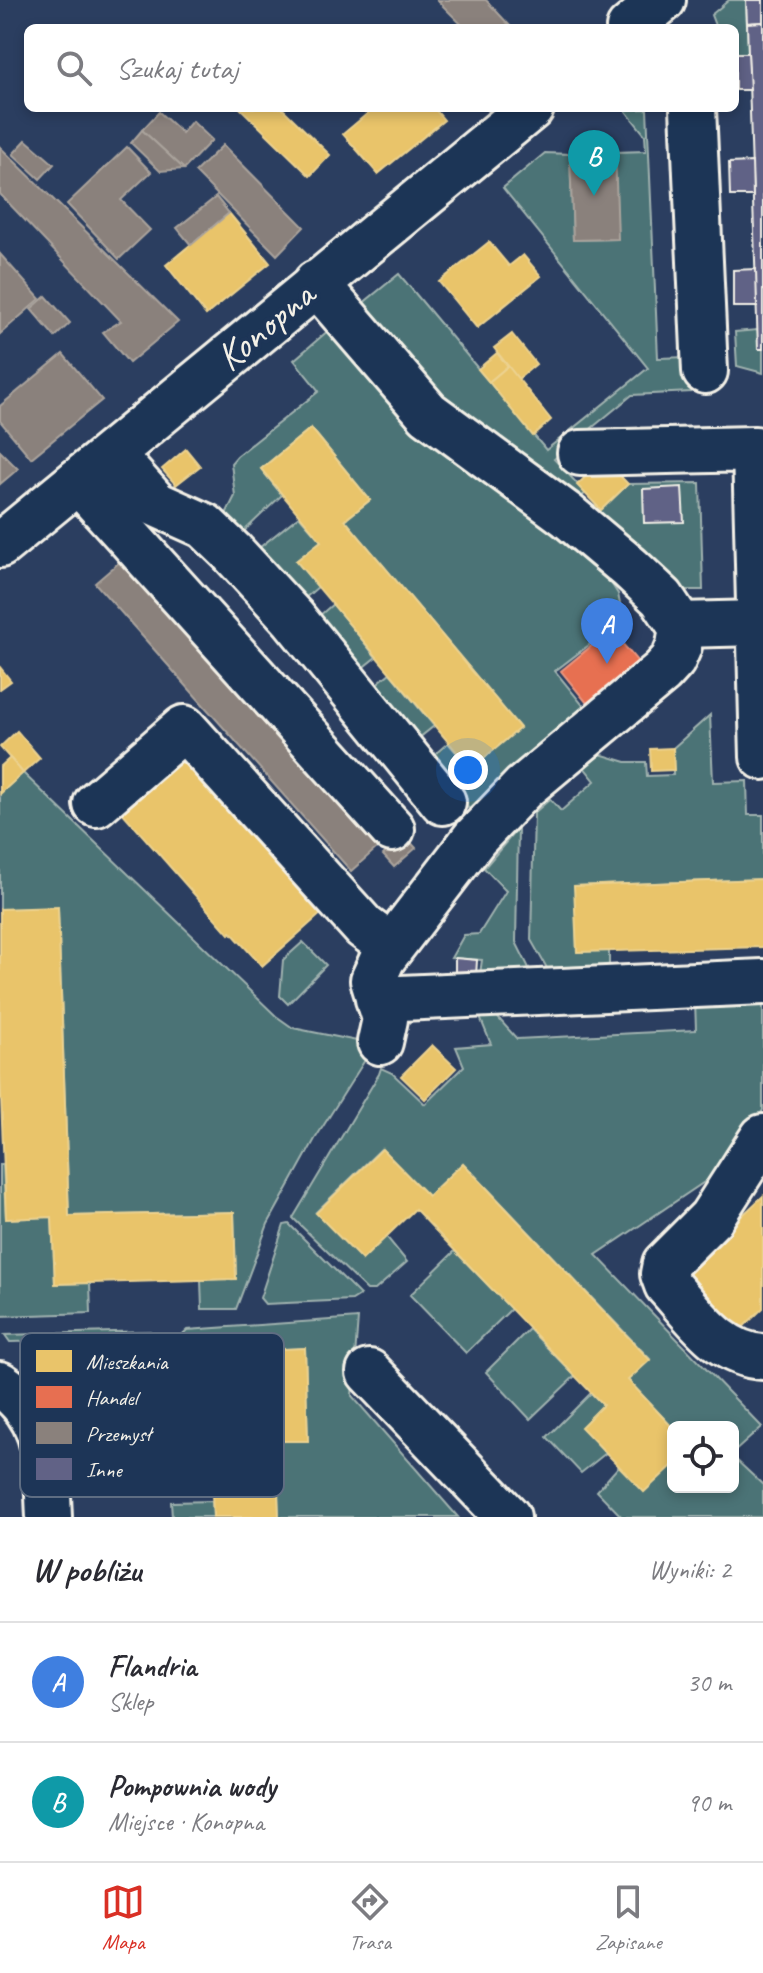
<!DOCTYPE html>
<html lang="pl">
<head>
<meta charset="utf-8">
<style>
  :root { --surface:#fff; --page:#f2f2f3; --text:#2b2b33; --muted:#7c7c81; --line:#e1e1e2; --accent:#d93025 }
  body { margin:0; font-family:Caveat,sans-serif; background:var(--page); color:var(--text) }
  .controls { position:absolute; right:24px; bottom:24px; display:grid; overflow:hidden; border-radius:12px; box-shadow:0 4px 12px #0003 }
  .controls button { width:72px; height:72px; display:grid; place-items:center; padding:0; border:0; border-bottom:2px solid var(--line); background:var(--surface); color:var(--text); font:40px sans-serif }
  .you { position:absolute; left:468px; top:770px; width:28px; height:28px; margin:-20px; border:6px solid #fff; border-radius:50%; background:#1a73e8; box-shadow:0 0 0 12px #1a73e833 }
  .badge { display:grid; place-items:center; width:52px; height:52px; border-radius:50%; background:var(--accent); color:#fff; font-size:26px; font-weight:700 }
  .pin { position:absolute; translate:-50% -66px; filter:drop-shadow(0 2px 4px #0008) }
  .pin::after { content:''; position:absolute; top:42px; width:28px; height:24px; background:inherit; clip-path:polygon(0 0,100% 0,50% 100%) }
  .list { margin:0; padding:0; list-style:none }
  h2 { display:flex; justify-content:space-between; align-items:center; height:104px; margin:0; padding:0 32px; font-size:34px }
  h2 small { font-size:26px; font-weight:400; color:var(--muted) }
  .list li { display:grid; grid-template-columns:52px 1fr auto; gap:24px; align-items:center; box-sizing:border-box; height:120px; padding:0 32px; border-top:2px solid var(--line) }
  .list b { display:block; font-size:30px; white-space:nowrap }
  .list p { margin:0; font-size:26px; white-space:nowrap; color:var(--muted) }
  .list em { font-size:26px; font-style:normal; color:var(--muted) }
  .icon { flex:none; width:44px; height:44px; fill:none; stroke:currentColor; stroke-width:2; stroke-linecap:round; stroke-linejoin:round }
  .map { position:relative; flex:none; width:763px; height:1517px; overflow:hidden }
  .search { position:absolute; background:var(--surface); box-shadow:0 4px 12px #0003; left:24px; right:24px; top:24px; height:88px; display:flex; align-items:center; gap:20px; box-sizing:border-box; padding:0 28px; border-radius:12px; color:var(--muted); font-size:30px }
  .sheet { height:344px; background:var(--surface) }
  nav { display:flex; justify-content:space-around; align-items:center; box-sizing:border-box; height:112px; border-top:2px solid var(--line); background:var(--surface); font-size:22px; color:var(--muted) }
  nav a { display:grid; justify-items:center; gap:4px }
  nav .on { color:var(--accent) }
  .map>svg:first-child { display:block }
  .green { fill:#4b7376; stroke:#a0b2af; stroke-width:2 }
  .homes { fill:#e9c46a; stroke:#ecd290; stroke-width:2 }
  .shops { fill:#e76f51; stroke:#eb967e; stroke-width:2 }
  .industry { fill:#8a817c; stroke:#aaa39c; stroke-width:2 }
  .building { fill:#616286; stroke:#f4f1e8; stroke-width:2 }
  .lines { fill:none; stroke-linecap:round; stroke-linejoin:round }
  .minor-casing { stroke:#f4f1e8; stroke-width:50 }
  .minor { stroke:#1d3557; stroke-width:44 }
  .labels { text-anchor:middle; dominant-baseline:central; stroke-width:8; stroke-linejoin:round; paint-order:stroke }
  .street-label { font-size:40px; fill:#f4f1e8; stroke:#1d3557 }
  .key { fill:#1d3557; stroke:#5e6d82; stroke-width:2 }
  .key-label { font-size:22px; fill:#f4f1e8 }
</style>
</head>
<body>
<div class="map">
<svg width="763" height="1517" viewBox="0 0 763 1517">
  <rect width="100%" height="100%" fill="#2b3e60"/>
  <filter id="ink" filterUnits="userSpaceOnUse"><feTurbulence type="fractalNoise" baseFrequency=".0125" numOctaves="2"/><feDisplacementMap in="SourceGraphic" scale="16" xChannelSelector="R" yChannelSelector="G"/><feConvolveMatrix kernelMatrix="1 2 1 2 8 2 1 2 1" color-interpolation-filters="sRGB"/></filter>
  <g filter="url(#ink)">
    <g class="green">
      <path d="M 729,0 L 746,0 L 748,53 L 735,53 L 735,28 L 716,28 L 711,15 Z"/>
      <path d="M 647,109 L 658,358 L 688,357 L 691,392 L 632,395 L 554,459 L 586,493 L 582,496 L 537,463 L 480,436 L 431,397 L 362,304 L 399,274 L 546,450 L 648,368 L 503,188 L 545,153 L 570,154 L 573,240 L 617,239 L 615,152 L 646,151 L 645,135 L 625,110 Z"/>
      <path d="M 337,323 L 602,569 L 618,594 L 623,619 L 555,671 L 586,709 L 469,809 L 428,760 L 448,743 L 471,769 L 520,728 L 345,520 L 370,500 L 311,428 L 261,469 L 282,495 L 241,534 L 225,516 L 235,496 L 231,463 L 237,456 L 319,391 L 294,360 Z"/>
      <path d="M 757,330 L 763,349 L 763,373 L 737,366 L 735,332 Z"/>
      <path d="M 700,483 L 703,590 L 679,590 L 594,507 L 598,505 L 602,509 L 628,484 Z"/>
      <path d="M 299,516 L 321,541 L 296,561 L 318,587 L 298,604 L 254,552 Z"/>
      <path d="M 333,604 L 376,657 L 356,673 L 312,622 Z"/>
      <path d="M 390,673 L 434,726 L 414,742 L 369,690 Z"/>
      <path d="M 710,715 L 713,782 L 747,781 L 748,815 L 763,815 L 763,879 L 575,886 L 577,952 L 609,951 L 609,974 L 552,977 L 531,940 L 534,813 L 550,799 L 561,811 L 595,781 L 583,766 L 600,754 L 626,762 L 646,762 L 647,776 L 673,775 L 673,748 Z"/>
      <path d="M 23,773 L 276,1016 L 293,1028 L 367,1043 L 365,1060 L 315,1139 L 268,1224 L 236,1309 L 202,1309 L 201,1280 L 236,1278 L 234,1212 L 69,1216 L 58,908 L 0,909 L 0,793 Z"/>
      <path d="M 518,828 L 516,942 L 534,978 L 479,981 L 482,960 L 451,958 L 464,935 L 479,934 L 506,891 L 484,868 Z"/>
      <path d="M 303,942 L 326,965 L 288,1004 L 280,996 L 283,960 Z"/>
      <path d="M 763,997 L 763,1110 L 728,1166 L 596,1255 L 762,1427 L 733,1453 L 733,1427 L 673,1428 L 628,1380 L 650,1359 L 463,1163 L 428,1196 L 381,1149 L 316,1212 L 386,1236 L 407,1262 L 375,1290 L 367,1290 L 293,1218 L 379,1074 L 381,1068 L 392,1073 L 425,1104 L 464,1066 L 456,1047 L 491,1044 L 477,1010 L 491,1010 L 517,1039 L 696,1030 L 695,1000 Z"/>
      <path d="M 0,1165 L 3,1165 L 6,1219 L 52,1217 L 55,1284 L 90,1283 L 91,1313 L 0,1316 Z"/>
      <path d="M 289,1224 L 360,1295 L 352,1300 L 265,1304 L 260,1298 L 284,1225 Z"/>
      <path d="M 455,1251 L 511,1309 L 466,1353 L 410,1295 Z"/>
      <path d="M 358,1318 L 352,1396 L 458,1517 L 279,1517 L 276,1441 L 308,1440 L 305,1348 L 240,1351 L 241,1384 L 170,1386 L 166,1350 L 187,1330 Z"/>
      <path d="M 529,1329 L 575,1376 L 530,1419 L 486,1372 Z"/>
      <path d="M 150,1331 L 154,1475 L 147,1481 L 89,1482 L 88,1450 L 137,1447 L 134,1339 L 10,1342 L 5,1335 Z"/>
      <path d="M 591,1393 L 603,1405 L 582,1427 L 606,1453 L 581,1473 L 547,1437 Z"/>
      <path d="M 733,1457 L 763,1485 L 763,1517 L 622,1517 L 597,1491 L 619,1466 L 673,1465 L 673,1487 L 733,1487 Z"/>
      <path d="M 212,1501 L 213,1517 L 172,1517 L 171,1502 Z"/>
    </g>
    <g class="homes">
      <path d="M 240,108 L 282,108 L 330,155 L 310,176 Z"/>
      <path d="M 374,108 L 434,108 L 444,120 L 378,174 L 343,134 Z"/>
      <path d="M 229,213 L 270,263 L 206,315 L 166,265 Z"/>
      <path d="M 489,242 L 509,266 L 523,255 L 541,276 L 477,328 L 439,282 Z"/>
      <path d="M 512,334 L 536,364 L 518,379 L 494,348 Z"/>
      <path d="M 497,353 L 508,366 L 489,382 L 478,369 Z"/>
      <path d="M 508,366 L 551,420 L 533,436 L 489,382 Z"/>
      <path d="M 311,428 L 370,500 L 345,520 L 520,728 L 471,769 L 296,561 L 321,541 L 261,469 Z"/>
      <path d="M 186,449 L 200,466 L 176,485 L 162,469 Z"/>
      <path d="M 604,459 L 628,484 L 601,510 L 577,485 Z"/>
      <path d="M 0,667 L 11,681 L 0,689 Z"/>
      <path d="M 17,731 L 40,758 L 23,773 L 0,747 Z"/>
      <path d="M 176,745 L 323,912 L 262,966 L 231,932 L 229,934 L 121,811 Z"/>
      <path d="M 673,748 L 674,770 L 651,771 L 650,749 Z"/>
      <path d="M 10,758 L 23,773 L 0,794 L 0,767 Z"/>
      <path d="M 763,879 L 763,947 L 577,952 L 574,886 Z"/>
      <path d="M 58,907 L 69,1216 L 234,1212 L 236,1279 L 55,1284 L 52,1217 L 6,1219 L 0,1073 L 0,909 Z"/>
      <path d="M 432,1045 L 456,1068 L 425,1099 L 401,1076 Z"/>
      <path d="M 382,1149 L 428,1196 L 463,1163 L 650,1360 L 628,1380 L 673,1428 L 673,1465 L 644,1492 L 581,1427 L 603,1405 L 415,1209 L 362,1260 L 316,1213 Z"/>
      <path d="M 763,1196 L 763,1308 L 737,1333 L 681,1273 Z"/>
      <path d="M 305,1348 L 308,1441 L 276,1441 L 279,1517 L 213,1517 L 210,1444 L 243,1442 L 240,1351 Z"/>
    </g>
    <path class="shops" d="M 611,630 L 638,662 L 587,703 L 561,671 Z"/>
    <g class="industry">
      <path d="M 437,0 L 486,0 L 512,28 L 465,28 Z"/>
      <path d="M 159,112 L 182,133 L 192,121 L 212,140 L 184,169 L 142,130 Z"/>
      <path d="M 142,130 L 184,169 L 160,171 L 131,143 Z"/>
      <path d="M 26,140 L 54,164 L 40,179 L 13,154 Z"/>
      <path d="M 223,145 L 304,227 L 277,255 L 195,172 Z"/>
      <path d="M 0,147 L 178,322 L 129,363 L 103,332 L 121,321 L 0,194 Z"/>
      <path d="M 127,147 L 151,172 L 121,200 L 150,230 L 119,259 L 67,204 Z"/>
      <path d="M 615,152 L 618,239 L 573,240 L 570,154 Z"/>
      <path d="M 216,197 L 229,213 L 191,245 L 177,228 Z"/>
      <path d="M 0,254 L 40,299 L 0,334 Z"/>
      <path d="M 46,296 L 70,323 L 55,337 L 31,309 Z"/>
      <path d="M 63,354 L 102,400 L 31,458 L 0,421 L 0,406 Z"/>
      <path d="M 0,451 L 18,469 L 0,484 Z"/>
      <path d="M 122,560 L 377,848 L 351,871 L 95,583 Z"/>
      <path d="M 405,836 L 416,848 L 394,867 L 383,855 Z"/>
    </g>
    <g class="building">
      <path d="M 746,0 L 763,0 L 763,22 L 747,23 Z"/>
      <path d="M 763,22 L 763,349 L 758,349 L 747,23 Z"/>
      <path d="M 735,53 L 748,53 L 750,90 L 735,90 Z"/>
      <path d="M 752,162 L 753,196 L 730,196 L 729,163 Z"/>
      <path d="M 756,269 L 757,307 L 733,307 L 733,270 Z"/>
      <path d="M 682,487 L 684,522 L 644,523 L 643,489 Z"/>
      <path d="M 455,958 L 477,960 L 476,976 L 455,975 Z"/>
    </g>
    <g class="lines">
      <g class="minor-casing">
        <g id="minor">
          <path d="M 629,28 L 663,0"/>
          <path d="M 693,108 L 705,371"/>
          <path d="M 316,283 L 428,413 L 567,515 L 630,568 L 662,598 L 680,625 L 681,633 L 679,646 L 673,660 L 662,672 L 523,788 L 475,838 L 383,958 L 373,980 L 385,1019 L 380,1042"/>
          <path d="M 580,453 L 755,449 L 763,757"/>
          <path d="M 112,455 L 156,504 L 205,526 L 232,552 L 293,618 L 443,802"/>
          <path d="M 78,481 L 392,829"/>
          <path d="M 0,545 L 531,108"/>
          <path d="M 680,625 L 759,623"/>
          <path d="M 96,804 L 184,728 L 364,927 L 391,947"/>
          <path d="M 378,999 L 763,982"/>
          <path d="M 763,1137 L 711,1218 L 665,1264 L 663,1274 L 667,1285 C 695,1315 719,1355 763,1357"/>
          <path d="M 369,1372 L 508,1517"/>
          <path d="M 0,1384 C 50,1417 46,1463 49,1517"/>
        </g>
      </g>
      <use href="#minor" class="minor"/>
    </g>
  </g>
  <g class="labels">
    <g class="street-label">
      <text transform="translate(265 326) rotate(-40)">Konopna</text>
    </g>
  </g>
  <rect x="20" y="1333" width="264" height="164" rx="12" class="key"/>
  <rect x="36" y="1350" width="36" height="22" fill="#e9c46a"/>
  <rect x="36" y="1386" width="36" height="22" fill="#e76f51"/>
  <rect x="36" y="1422" width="36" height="22" fill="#8a817c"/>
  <rect x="36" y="1458" width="36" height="22" fill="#616286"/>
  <g class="key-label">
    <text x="86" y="1369">Mieszkania</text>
    <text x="86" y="1405">Handel</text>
    <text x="86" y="1441">Przemysł</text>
    <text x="86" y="1477">Inne</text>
  </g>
</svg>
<div class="controls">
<button><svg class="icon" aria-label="locate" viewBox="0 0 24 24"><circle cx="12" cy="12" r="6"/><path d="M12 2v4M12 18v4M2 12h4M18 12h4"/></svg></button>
</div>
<div class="you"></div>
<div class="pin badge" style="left:607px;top:664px;background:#3f7fe0">A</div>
<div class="pin badge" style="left:594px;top:196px;background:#0f9aa8">B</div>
<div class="search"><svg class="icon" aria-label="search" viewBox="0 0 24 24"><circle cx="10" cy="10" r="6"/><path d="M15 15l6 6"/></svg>Szukaj tutaj</div>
</div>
<section class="sheet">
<h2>W pobliżu<small>Wyniki: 2</small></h2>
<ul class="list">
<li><span class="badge" style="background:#3f7fe0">A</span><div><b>Flandria</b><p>Sklep</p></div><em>30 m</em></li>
<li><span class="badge" style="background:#0f9aa8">B</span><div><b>Pompownia wody</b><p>Miejsce · Konopna</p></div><em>90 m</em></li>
</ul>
</section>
<nav>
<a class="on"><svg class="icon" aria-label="map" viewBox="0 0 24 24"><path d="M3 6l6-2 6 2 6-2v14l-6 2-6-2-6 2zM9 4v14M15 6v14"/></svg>Mapa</a>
<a><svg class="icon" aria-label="directions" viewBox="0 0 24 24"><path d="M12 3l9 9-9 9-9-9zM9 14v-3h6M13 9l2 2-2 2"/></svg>Trasa</a>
<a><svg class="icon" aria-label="saved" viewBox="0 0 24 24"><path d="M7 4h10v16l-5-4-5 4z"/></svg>Zapisane</a>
</nav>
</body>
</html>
